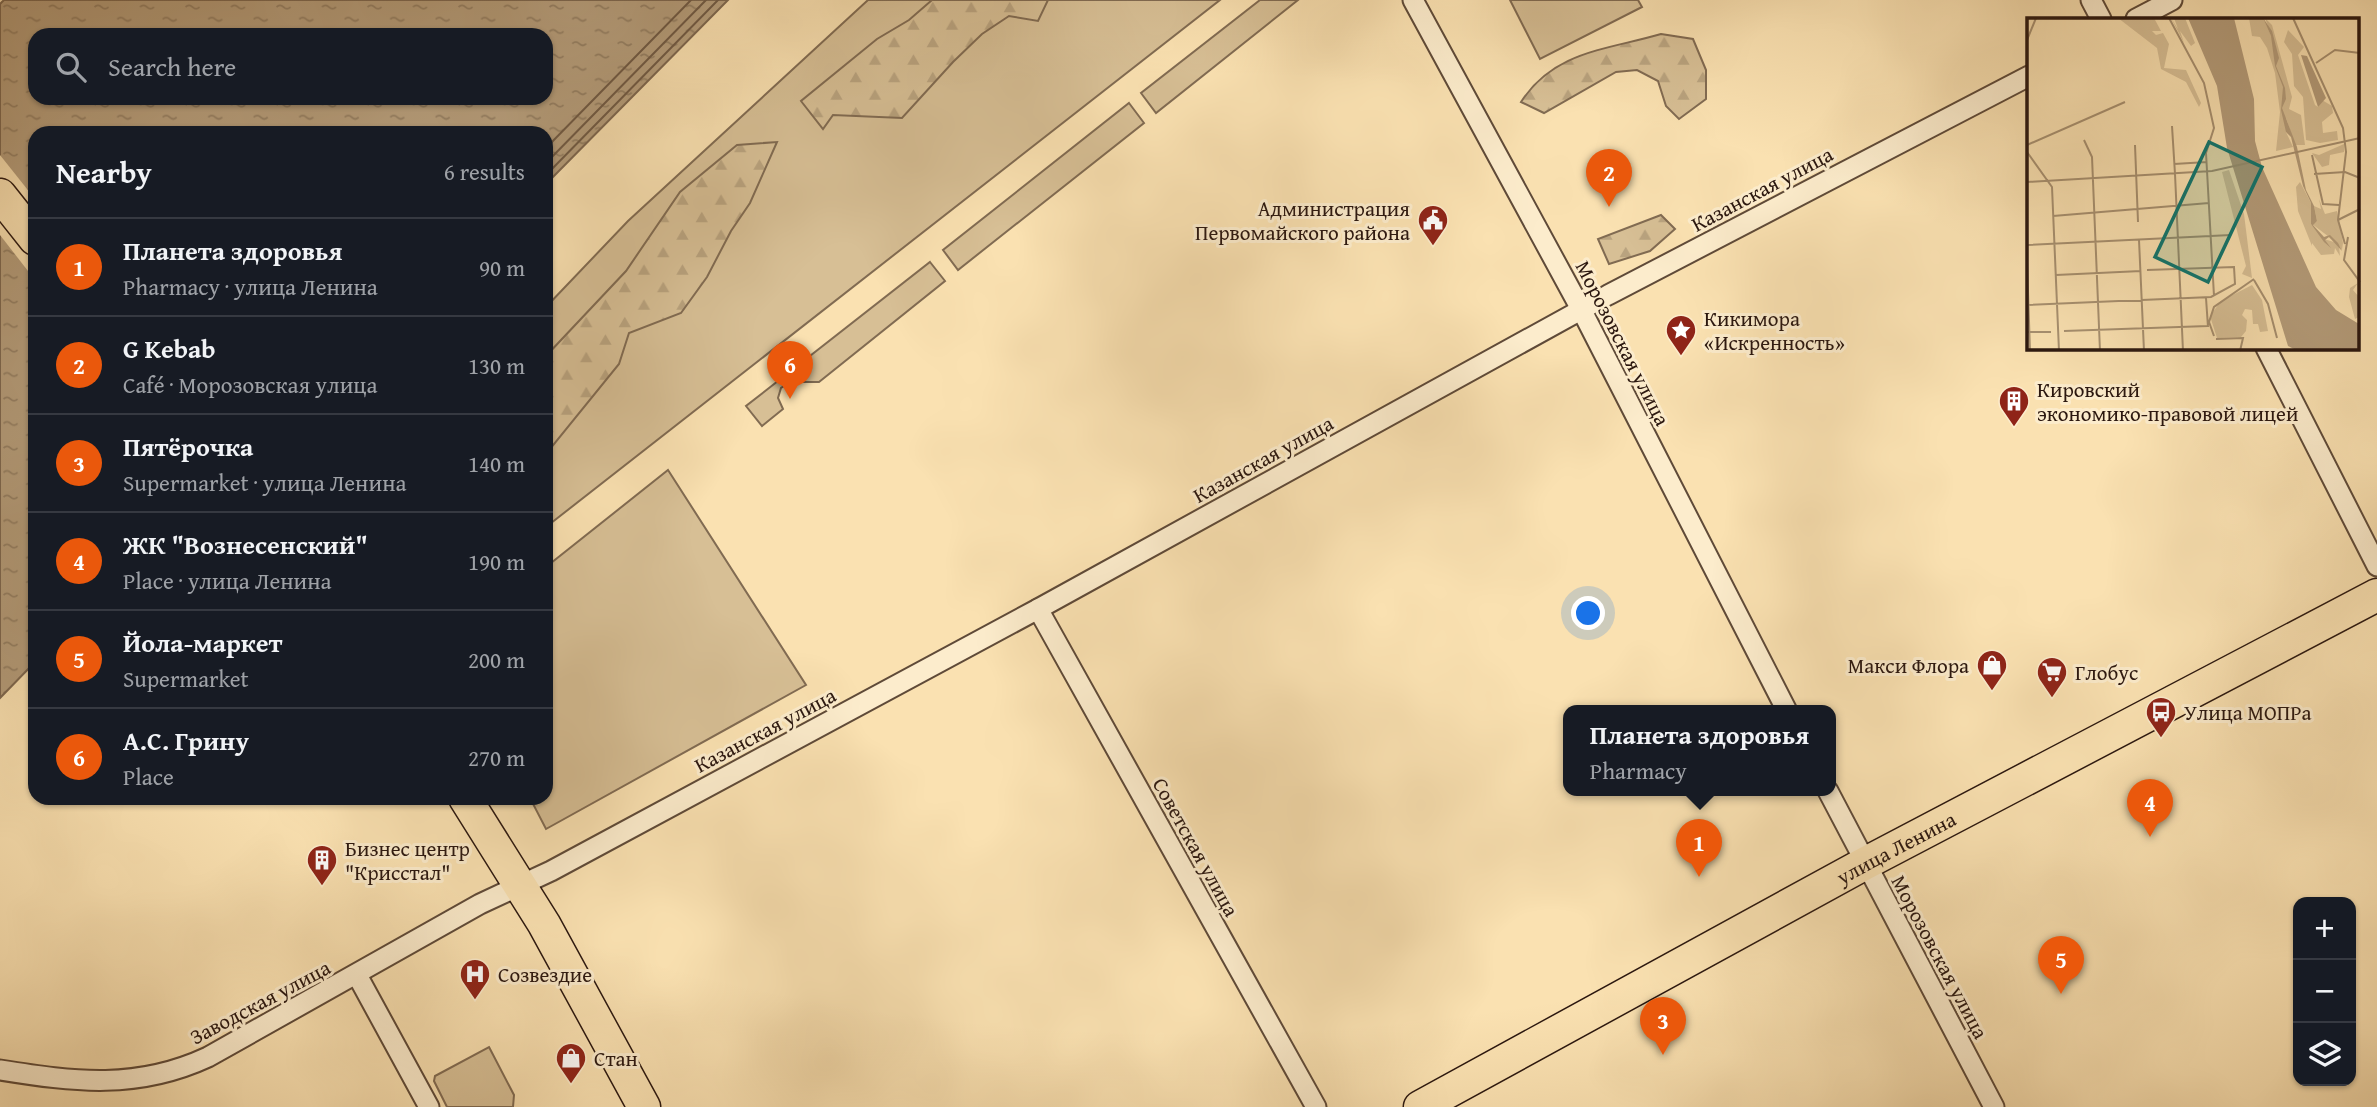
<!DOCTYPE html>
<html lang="en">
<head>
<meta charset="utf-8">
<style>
  :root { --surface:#171b24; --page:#242831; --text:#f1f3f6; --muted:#9ea1a6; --line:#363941; --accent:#ea580c }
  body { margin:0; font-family:"Gentium Book Plus",serif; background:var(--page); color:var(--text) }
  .controls { position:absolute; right:21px; bottom:21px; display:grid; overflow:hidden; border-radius:14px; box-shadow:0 2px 5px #0004 }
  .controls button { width:63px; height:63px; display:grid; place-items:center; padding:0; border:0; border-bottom:2px solid var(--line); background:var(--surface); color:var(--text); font:35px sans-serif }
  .you { position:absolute; left:1589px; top:614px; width:24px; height:24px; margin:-18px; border:5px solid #fff; border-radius:50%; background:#1a73e8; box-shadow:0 0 0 10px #1a73e833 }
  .badge { display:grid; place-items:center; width:46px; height:46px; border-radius:50%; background:var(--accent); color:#fff; font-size:23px; font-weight:700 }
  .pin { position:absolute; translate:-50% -58px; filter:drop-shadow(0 2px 4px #0008) }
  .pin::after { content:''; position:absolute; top:37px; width:24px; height:21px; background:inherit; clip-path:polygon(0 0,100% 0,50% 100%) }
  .popup { position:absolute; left:1563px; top:705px; width:273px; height:91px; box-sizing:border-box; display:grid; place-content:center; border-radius:14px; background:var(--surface); filter:drop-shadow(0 2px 5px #0005); font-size:23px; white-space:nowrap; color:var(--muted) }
  .popup b { font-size:26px; color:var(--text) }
  .popup::after { content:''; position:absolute; left:50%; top:100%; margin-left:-14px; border:14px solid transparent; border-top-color:var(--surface) }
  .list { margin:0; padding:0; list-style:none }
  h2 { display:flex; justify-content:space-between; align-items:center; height:91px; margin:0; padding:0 28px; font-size:30px }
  h2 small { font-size:23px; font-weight:400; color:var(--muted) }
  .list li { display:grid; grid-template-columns:46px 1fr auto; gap:21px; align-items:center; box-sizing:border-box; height:98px; padding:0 28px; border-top:2px solid var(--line) }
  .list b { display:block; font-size:26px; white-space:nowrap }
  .list p { margin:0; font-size:23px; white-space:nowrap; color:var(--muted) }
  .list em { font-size:23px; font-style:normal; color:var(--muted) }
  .icon { flex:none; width:38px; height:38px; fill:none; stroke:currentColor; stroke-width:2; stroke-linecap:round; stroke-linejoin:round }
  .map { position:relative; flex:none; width:2377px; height:1107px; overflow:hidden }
  .search { position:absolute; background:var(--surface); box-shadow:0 2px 5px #0004; left:28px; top:28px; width:525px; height:77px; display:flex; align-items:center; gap:18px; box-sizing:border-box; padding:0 24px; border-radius:21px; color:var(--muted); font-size:26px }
  .panel { position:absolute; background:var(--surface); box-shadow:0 2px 5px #0004; left:28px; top:126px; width:525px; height:679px; border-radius:21px }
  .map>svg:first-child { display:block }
  .green { fill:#d7bf95; stroke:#816b52; stroke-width:2 }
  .forest { fill:url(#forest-firs); stroke:#816b52; stroke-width:2 }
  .water { fill:url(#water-ripples); stroke:#7d674f; stroke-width:2; fill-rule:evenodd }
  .pier { fill:#fae1b1 }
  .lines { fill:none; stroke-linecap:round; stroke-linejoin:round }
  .shore { stroke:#705a44; stroke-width:2 }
  .street-casing { stroke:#5f4a38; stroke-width:23 }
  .primary-casing { stroke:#2b170f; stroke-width:35 }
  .street { stroke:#fceccc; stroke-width:19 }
  .primary { stroke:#fae1b1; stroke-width:32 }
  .labels { text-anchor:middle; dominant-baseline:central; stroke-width:6; stroke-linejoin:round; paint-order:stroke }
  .street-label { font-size:21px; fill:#2b170f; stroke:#fceccc }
  .poi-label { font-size:21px; fill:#2b170f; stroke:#fceccc; text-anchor:start }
  .inset-road { fill:none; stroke:#a79070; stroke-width:2 }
  .view { fill:#0f766e; fill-opacity:0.15; stroke:#0f766e; stroke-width:3.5 }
  .inset-edge { fill:none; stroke:#2b170f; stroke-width:3.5 }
</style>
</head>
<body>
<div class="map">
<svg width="2377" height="1107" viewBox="0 0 2377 1107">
  <defs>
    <pattern id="forest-firs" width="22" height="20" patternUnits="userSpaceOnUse" patternTransform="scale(1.75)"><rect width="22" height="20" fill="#d7bf95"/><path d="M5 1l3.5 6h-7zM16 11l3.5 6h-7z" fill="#b9a37f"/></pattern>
    <pattern id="water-ripples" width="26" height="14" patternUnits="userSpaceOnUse" patternTransform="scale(1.75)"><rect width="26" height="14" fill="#b49c7a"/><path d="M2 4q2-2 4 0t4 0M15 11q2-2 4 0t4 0" fill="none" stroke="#937e62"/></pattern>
  </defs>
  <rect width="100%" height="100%" fill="#fae1b1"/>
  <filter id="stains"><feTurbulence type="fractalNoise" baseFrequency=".00286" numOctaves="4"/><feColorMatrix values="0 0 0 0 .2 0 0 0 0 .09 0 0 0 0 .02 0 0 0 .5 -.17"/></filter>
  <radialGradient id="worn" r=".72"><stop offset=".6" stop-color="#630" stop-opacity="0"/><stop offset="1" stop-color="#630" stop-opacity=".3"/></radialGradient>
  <g class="green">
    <path d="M 868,0 L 1220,0 L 546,527 L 546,307 L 628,221 Z"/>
    <path d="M 1260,0 L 1298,0 L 1156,113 L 1141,93 Z"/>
    <path d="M 1510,0 L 1638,0 L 1642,7 L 1540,59 Z"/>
    <path d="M 1129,103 L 1144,123 L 958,270 L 943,250 Z"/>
    <path d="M 930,262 L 945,281 L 819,382 L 791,382 L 781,388 L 778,398 L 783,409 L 762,426 L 746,406 Z"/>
    <path d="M 668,470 L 806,685 L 546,829 L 530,798 L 546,798 L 546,567 Z"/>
    <path d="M 489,1047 L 514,1095 L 513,1107 L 447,1107 L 434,1081 L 435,1076 Z"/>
  </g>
  <g class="forest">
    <path d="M 932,0 L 1048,0 L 1038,21 L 1009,16 L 982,34 L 953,62 L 902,118 L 833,115 L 823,129 L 801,101 L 877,39 L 909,20 Z"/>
    <path d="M 1661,34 L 1693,39 L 1706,70 L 1706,99 L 1679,119 L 1666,106 L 1658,81 L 1637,70 L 1616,72 L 1544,113 L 1521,102 C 1554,51 1606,50 1661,34 Z"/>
    <path d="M 777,142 L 750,203 L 731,231 L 707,277 L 681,313 L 629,333 L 619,364 L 546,454 L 546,356 L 626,271 L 680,192 L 737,145 Z"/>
    <path d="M 1661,215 L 1675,229 L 1650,251 L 1609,264 L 1598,239 Z"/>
  </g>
  <path class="water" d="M 4,0 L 728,0 L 546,184 L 546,133 L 35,133 L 35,662 L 0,698 L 0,4 ZM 35,35 L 546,35 L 546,98 L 35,98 Z"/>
  <path class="pier" d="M 0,155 L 35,199 L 35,280 L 0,235 Z"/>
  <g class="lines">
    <g class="shore">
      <path d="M 546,148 L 691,0"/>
      <path d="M 546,163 L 706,0"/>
      <path d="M 546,175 L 718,0"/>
    </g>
    <g class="street-casing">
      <g id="street">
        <path d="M 1413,0 L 1582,311 L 1787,711"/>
        <path d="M 2091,0 L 2101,19"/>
        <path d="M 2136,19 L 2172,0"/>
        <path d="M 2266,348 L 2377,566"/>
        <path d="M 1038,609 L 1316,1107"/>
        <path d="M 1828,791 L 1994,1107"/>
        <path d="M 357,975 L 429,1107"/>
        <path d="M 0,1070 C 75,1082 137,1090 208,1057 L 480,904 L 551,871 L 1038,609 L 1608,295 L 2029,76"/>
      </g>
    </g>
    <g class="primary-casing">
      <g id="primary">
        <path d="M 0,195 L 35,239"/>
        <path d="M 465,798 L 544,924 L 644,1107"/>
        <path id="s1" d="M 1420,1107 L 1864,864 L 2377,595"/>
      </g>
    </g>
    <use href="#street" class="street"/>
    <use href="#primary" class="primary"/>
  </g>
  <defs>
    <g id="civic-pin" transform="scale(1.575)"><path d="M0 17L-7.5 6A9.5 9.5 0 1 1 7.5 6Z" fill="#8f2418" stroke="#fceccc"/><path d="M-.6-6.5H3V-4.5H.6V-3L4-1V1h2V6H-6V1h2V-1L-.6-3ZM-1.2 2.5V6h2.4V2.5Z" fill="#fff"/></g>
    <g id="sight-pin" transform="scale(1.575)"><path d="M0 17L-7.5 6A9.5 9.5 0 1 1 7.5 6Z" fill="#8f2418" stroke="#fceccc"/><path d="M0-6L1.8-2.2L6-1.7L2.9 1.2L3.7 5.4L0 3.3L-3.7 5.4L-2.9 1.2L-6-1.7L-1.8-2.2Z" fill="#fff"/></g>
    <g id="building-pin" transform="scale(1.575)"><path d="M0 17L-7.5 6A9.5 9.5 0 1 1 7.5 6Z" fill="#8f2418" stroke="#fceccc"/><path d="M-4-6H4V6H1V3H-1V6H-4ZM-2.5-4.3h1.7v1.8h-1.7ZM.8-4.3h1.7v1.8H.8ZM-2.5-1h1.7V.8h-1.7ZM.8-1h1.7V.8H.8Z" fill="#fff"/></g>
    <g id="shop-pin" transform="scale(1.575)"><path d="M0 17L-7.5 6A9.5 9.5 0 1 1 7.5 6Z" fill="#8f2418" stroke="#fceccc"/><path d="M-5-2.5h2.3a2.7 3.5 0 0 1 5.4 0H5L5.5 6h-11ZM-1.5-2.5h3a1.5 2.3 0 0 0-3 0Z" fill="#fff"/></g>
    <g id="supermarket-pin" transform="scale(1.575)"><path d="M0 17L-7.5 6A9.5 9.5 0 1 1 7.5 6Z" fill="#8f2418" stroke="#fceccc"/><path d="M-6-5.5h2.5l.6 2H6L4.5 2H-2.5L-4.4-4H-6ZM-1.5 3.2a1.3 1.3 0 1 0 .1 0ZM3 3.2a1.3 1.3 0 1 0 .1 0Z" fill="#fff"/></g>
    <g id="bus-pin" transform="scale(1.575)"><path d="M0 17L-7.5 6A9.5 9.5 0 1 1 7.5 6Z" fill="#8f2418" stroke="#fceccc"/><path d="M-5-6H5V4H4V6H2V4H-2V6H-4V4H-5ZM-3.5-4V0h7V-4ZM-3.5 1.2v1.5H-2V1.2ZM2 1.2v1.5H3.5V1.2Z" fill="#fff"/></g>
    <g id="hospital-pin" transform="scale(1.575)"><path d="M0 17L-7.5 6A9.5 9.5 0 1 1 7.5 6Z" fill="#8f2418" stroke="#fceccc"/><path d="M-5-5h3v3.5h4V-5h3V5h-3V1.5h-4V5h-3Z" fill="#fff"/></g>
  </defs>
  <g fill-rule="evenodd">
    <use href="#civic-pin" x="1433" y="220"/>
    <use href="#sight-pin" x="1681" y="330"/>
    <use href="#building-pin" x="2014" y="401"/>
    <use href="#shop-pin" x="1992" y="665"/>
    <use href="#supermarket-pin" x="2052" y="672"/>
    <use href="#bus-pin" x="2161" y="712"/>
    <use href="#building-pin" x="322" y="860"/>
    <use href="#hospital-pin" x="475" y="974"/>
    <use href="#shop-pin" x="571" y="1058"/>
  </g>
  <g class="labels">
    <g class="street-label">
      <text transform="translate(1762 189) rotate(-28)">Казанская улица</text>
      <text transform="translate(1623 343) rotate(63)">Морозовская улица</text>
      <text transform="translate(1263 459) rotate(-29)">Казанская улица</text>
      <text transform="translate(765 730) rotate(-28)">Казанская улица</text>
      <text transform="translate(1196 847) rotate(61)">Советская улица</text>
      <text stroke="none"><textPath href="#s1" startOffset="542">улица Ленина</textPath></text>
      <text transform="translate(1940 957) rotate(62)">Морозовская улица</text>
      <text transform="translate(260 1002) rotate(-28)">Заводская улица</text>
    </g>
    <g class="poi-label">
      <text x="1410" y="208" text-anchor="end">Администрация<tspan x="1410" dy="24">Первомайского района</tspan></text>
      <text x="1704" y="318">Кикимора<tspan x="1704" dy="24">«Искренность»</tspan></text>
      <text x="2037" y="389">Кировский<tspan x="2037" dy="24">экономико-правовой лицей</tspan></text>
      <text x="1969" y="665" text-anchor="end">Макси Флора</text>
      <text x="2075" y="672">Глобус</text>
      <text x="2184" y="712">Улица МОПРа</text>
      <text x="345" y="848">Бизнес центр<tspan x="345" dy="24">"Крисстал"</tspan></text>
      <text x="498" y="974">Созвездие</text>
      <text x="594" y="1058">Стан</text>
    </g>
  </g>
  <g transform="translate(2027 18)">
    <rect width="332" height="332" fill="#fae1b1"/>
    <path d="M 144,0 L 151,11 L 147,0 L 158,0 L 168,25 L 164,28 L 153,13 L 157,25 ZM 222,0 L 236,0 L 247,24 L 238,0 L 245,7 L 265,79 L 262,91 L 274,97 L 278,127 L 268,127 L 259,100 L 259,114 L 266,129 L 249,133 L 253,94 L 248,55 L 240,30 L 233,19 L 225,18 ZM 202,152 L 217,196 L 225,260 L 215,256 L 219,248 L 195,154 ZM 225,267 L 235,282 L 241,313 L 233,314 L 231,306 L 226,306 L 225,292 L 218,291 L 215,297 L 220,302 L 219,313 L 214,319 L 190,320 L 183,298 L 194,283 Z" fill="#d7bf95"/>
    <path d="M 91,0 L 127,0 L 134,13 L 125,13 L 129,17 L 136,15 L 142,26 L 137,50 L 159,52 L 174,85 L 172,89 L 159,64 L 134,51 L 130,30 ZM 261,12 L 277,29 L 271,37 L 288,87 L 291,89 L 295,82 L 305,88 L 306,95 L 295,104 L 296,115 L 310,113 L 311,122 L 293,125 L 279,122 L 276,79 L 267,68 L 265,36 L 257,24 ZM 317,126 L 317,134 L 303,137 L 302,147 L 295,149 L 285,135 L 292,137 ZM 273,164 L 284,185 L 284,206 L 304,229 L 297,221 L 310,225 L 285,206 L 290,203 L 287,188 L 294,191 L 292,181 L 298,196 L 310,193 L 316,225 L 315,232 L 312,228 L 313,238 L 308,230 L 307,236 L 294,237 L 285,225 L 285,228 L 271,193 L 269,169 ZM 331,265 L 326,272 L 332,279 L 332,299 L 328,301 L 322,279 L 323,270 Z" fill="#d7bf95"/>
    <path d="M 161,0 L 207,0 L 227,81 L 228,123 L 235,149 L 289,269 L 309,292 L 332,306 L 332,332 L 269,332 L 261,328 L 200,130 L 190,68 ZM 236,0 L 245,13 L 252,40 L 249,48 L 258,70 L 259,81 L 255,90 L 270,129 L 279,172 L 287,188 L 290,203 L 286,207 L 297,219 L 303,217 L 311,225 L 315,233 L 302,219 L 298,222 L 304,230 L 297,224 L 284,206 L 284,185 L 276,168 L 264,119 L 259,114 L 254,92 L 256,69 L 248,48 L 244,18 ZM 274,37 L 280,38 L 299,80 L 291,89 Z" fill="#b49c7a"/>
    <path class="inset-road" d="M 142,0 L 177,65 L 187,110 L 179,135 L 187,278M 266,0 L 316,110 L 319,134 L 311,202 L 318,226M 0,22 L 9,0M 289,45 L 308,32 L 333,35M 145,108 L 148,156M 57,122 L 65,139 L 73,333M 0,127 L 98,84M 108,127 L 111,204M 0,134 L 25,169 L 32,333M 285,137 L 296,186 L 312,187M 147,146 L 180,144M 148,156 L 156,333M 287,156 L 318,154 L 333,160M 0,164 L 185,153 L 333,120M 26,198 L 182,185M 311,202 L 333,191M 321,219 L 317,242 L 333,264M 112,222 L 117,333M 0,227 L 204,217M 0,244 L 3,333M 29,257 L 114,253M 227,262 L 241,286 L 250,320M 179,280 L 181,309M 0,287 L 184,279 L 208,266 L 207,249 L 120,252M 37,313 L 181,308M 0,314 L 24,314M 187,318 L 182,304 L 187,289 L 227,261M 189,321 L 216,320 L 213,333"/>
    <path class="view" d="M 182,124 L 235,149 L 181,264 L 128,239 Z"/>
    <rect width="332" height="332" class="inset-edge"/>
  </g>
  <rect width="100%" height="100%" filter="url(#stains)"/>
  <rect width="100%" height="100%" fill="url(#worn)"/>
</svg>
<div class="controls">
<button>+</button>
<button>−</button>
<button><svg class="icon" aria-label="layers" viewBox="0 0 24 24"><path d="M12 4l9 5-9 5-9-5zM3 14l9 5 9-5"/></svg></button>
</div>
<div class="you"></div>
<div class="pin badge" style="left:1699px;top:877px">1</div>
<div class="popup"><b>Планета здоровья</b>Pharmacy</div>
<div class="pin badge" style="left:1609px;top:207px">2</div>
<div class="pin badge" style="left:1663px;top:1055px">3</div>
<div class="pin badge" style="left:2150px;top:837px">4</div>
<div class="pin badge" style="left:2061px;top:994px">5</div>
<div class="pin badge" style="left:790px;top:399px">6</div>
<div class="search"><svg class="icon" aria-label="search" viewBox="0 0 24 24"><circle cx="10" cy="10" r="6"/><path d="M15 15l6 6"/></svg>Search here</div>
<section class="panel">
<h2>Nearby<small>6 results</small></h2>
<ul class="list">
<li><span class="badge">1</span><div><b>Планета здоровья</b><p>Pharmacy · улица Ленина</p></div><em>90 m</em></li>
<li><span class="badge">2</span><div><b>G Kebab</b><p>Café · Морозовская улица</p></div><em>130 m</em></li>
<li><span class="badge">3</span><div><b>Пятёрочка</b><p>Supermarket · улица Ленина</p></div><em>140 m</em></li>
<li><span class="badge">4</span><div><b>ЖК &quot;Вознесенский&quot;</b><p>Place · улица Ленина</p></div><em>190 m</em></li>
<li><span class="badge">5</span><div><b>Йола-маркет</b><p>Supermarket</p></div><em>200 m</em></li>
<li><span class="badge">6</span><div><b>А.С. Грину</b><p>Place</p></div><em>270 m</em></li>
</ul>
</section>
</div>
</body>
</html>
